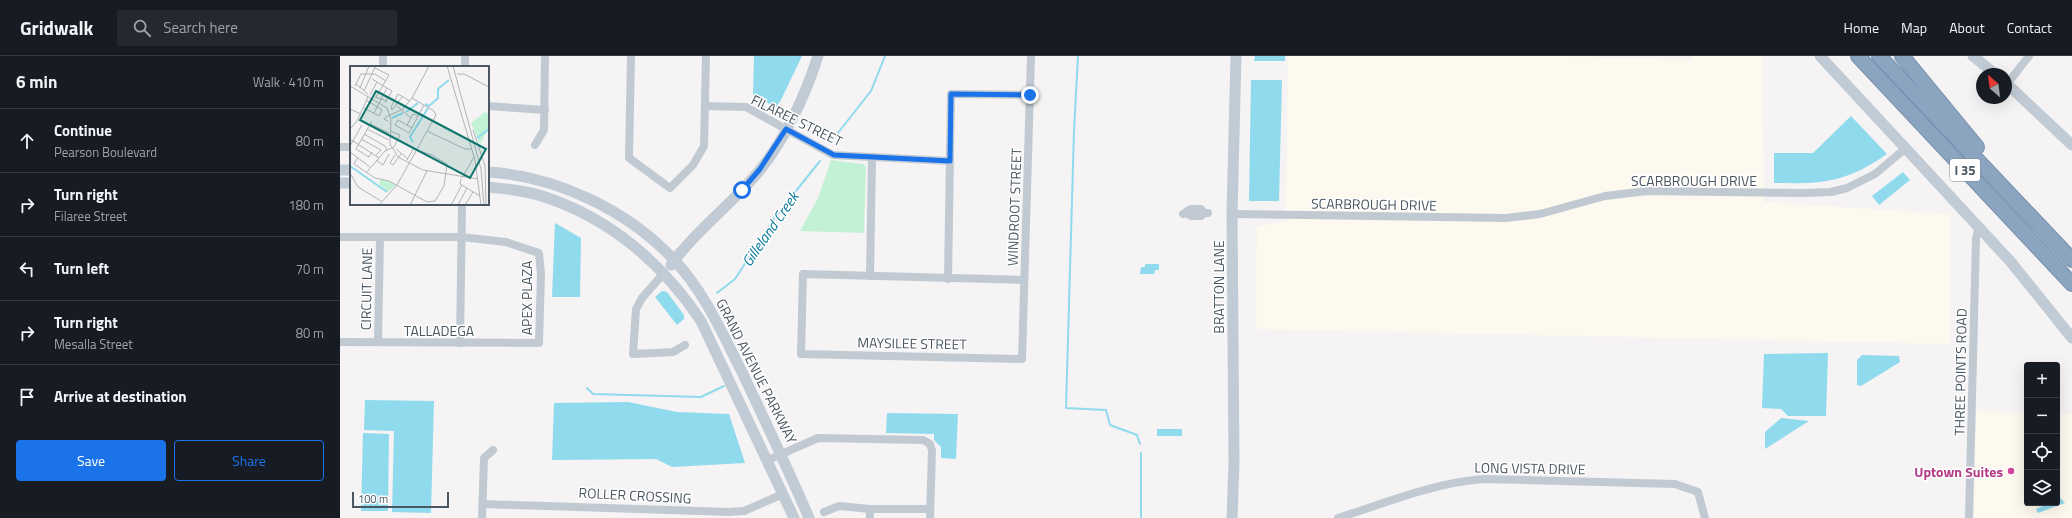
<!DOCTYPE html>
<html lang="en">
<head>
<meta charset="utf-8">
<style>
  :root { --surface:#171b24; --page:#242831; --text:#f1f3f6; --muted:#9ea1a6; --line:#363941; --accent:#1a73e8 }
  body { margin:0; font-family:"Titillium Web",sans-serif; background:var(--page); color:var(--text) }
  .controls { position:absolute; right:12px; bottom:12px; display:grid; overflow:hidden; border-radius:4px; box-shadow:0 4px 16px #0002 }
  .controls button { width:36px; height:36px; display:grid; place-items:center; padding:0; border:0; border-bottom:1px solid var(--line); background:var(--surface); color:var(--text); font:20px sans-serif }
  .compass { position:absolute; left:1636px; top:12px; width:36px; height:36px; border-radius:50%; background:var(--surface); box-shadow:0 4px 16px #0002; rotate:332deg }
  .scale { position:absolute; left:12px; bottom:10px; width:97px; box-sizing:border-box; padding-left:4px; border:2px solid #4a5661; border-top:0; font-size:11px; line-height:14px; white-space:nowrap; color:#4a5661; -webkit-text-stroke:3px #fff; paint-order:stroke }
  .stop { position:absolute; width:12px; height:12px; margin:-9px; border:3px solid #1a73e8; border-radius:50%; background:#fff }
  .stop.end { background:#1a73e8; border-color:#fff; box-shadow:0 1px 4px #0008 }
  .list { margin:0; padding:0; list-style:none }
  h2 { display:flex; justify-content:space-between; align-items:center; height:52px; margin:0; padding:0 16px; font-size:17px }
  h2 small { font-size:13px; font-weight:400; color:var(--muted) }
  .list li { display:grid; grid-template-columns:26px 1fr auto; gap:12px; align-items:center; box-sizing:border-box; height:64px; padding:0 16px; border-top:1px solid var(--line) }
  .list b { display:block; font-size:15px; white-space:nowrap }
  .list p { margin:0; font-size:13px; white-space:nowrap; color:var(--muted) }
  .list em { font-size:13px; font-style:normal; color:var(--muted) }
  .actions { display:flex; gap:8px; padding:12px 16px }
  .actions a { flex:1; padding:9px 0; border:1px solid var(--accent); border-radius:4px; text-align:center; font-size:14px; color:var(--accent) }
  .actions .main { background:var(--accent); color:#fff }
  .icon { flex:none; width:22px; height:22px; fill:none; stroke:currentColor; stroke-width:2; stroke-linecap:round; stroke-linejoin:round }
  .map { position:relative; flex:none; width:1732px; height:462px; overflow:hidden }
  header { display:flex; align-items:center; gap:24px; box-sizing:border-box; height:56px; padding:0 20px; background:var(--surface); border-bottom:1px solid var(--line) }
  header strong { font-size:19px }
  nav { display:flex; gap:22px; margin-inline-start:auto; font-size:14px }
  .search { width:280px; height:36px; background:var(--page); display:flex; align-items:center; gap:10px; box-sizing:border-box; padding:0 14px; border-radius:4px; color:var(--muted); font-size:15px }
  main { display:flex }
  aside { flex:1; background:var(--surface) }
  .map>svg:first-child { display:block }
  .commercial { fill:#fdf9ef }
  .green { fill:#c3f1d5 }
  .water { fill:#90daee }
  .lines { fill:none; stroke-linecap:round; stroke-linejoin:round }
  .stream { stroke:#90daee; stroke-width:2 }
  .highway-casing { stroke:#7690ad; stroke-width:16 }
  .street { stroke:#c1cad2; stroke-width:8 }
  .secondary { stroke:#c1cbd6; stroke-width:11 }
  .highway { stroke:#8ba5c1; stroke-width:14 }
  .route { stroke:#1a73e8; stroke-width:5 }
  .hotel-dot { fill:#d1479c; stroke:#fff; stroke-width:1.5 }
  .labels { text-anchor:middle; dominant-baseline:central; stroke-width:3; stroke-linejoin:round; paint-order:stroke }
  .shield { fill:#fff; stroke:#808990; stroke-width:1 }
  .shield-label { font-size:13px; font-weight:bold; fill:#4a5661 }
  .street-label { font-size:14px; fill:#4a5661; stroke:#fff }
  .hotel-label { font-size:14px; font-weight:bold; fill:#b23c85; stroke:#fff; text-anchor:end }
  .water-label { font-size:15px; font-style:italic; fill:#0c7c9b; stroke:#fff }
  .inset-river { fill:none; stroke:#90daee; stroke-width:2 }
  .inset-road { fill:none; stroke:#b1b4b9; stroke-width:1 }
  .view { fill:#0f766e; fill-opacity:0.15; stroke:#0f766e; stroke-width:2 }
  .inset-edge { fill:none; stroke:#4a5661; stroke-width:2 }
</style>
</head>
<body>
<header>
<strong>Gridwalk</strong>
<div class="search"><svg class="icon" aria-label="search" viewBox="0 0 24 24"><circle cx="10" cy="10" r="6"/><path d="M15 15l6 6"/></svg>Search here</div>
<nav><a>Home</a><a>Map</a><a>About</a><a>Contact</a></nav>
</header>
<main>
<aside>
<h2>6 min<small>Walk · 410 m</small></h2>
<ul class="list">
<li><svg class="icon" aria-label="ahead" viewBox="0 0 24 24"><path d="M12 20V5M6 11l6-6 6 6"/></svg><div><b>Continue</b><p>Pearson Boulevard</p></div><em>80 m</em></li>
<li><svg class="icon" aria-label="right" viewBox="0 0 24 24"><path d="M7 20v-9h11M14 6l5 5-5 5"/></svg><div><b>Turn right</b><p>Filaree Street</p></div><em>180 m</em></li>
<li><svg class="icon" aria-label="left" viewBox="0 0 24 24"><path d="M17 20v-9H6M10 6l-5 5 5 5"/></svg><div><b>Turn left</b></div><em>70 m</em></li>
<li><svg class="icon" aria-label="right" viewBox="0 0 24 24"><path d="M7 20v-9h11M14 6l5 5-5 5"/></svg><div><b>Turn right</b><p>Mesalla Street</p></div><em>80 m</em></li>
<li><svg class="icon" aria-label="arrive" viewBox="0 0 24 24"><path d="M6 21V4h12l-3 4 3 4H6"/></svg><div><b>Arrive at destination</b></div></li>
</ul>
<div class="actions"><a class="main">Save</a><a>Share</a></div>
</aside>
<div class="map">
<svg width="1732" height="462" viewBox="0 0 1732 462">
  <rect width="100%" height="100%" fill="#f5f3f3"/>
  <g class="commercial">
    <path d="M 948,0 L 1228,0 L 1351,4 L 1351,0 L 1422,0 L 1424,146 L 1610,158 L 1610,288 L 916,273 L 917,171 L 946,165 Z"/>
    <path d="M 1636,355 L 1687,357 L 1687,447 L 1717,447 L 1717,358 L 1732,358 L 1732,462 L 1634,462 Z"/>
  </g>
  <path class="green" d="M 491,104 L 523,108 L 526,111 L 524,177 L 460,175 L 478,142 Z"/>
  <g class="water">
    <path d="M 414,0 L 462,0 L 441,44 L 436,51 L 413,40 Z"/>
    <path d="M 915,0 L 945,0 L 945,5 L 914,5 Z"/>
    <path d="M 911,24 L 942,24 L 939,145 L 909,145 Z"/>
    <path d="M 1511,60 L 1547,98 C 1505,127 1483,128 1434,127 L 1434,97 L 1473,97 Z"/>
    <path d="M 1563,116 L 1570,124 L 1539,149 L 1532,140 Z"/>
    <path d="M 215,167 L 241,182 L 240,241 L 212,241 Z"/>
    <path d="M 805,208 L 819,208 L 819,214 L 815,214 L 814,218 L 800,218 L 801,211 L 805,211 Z"/>
    <path d="M 322,235 L 327,236 L 344,259 L 344,263 L 337,269 L 315,241 Z"/>
    <path d="M 1488,297 L 1486,360 L 1448,360 L 1441,353 L 1422,352 L 1424,298 Z"/>
    <path d="M 1522,299 L 1559,300 L 1560,306 L 1521,330 L 1517,329 L 1517,304 Z"/>
    <path d="M 25,344 L 94,345 L 91,457 L 52,456 L 54,375 L 24,374 Z"/>
    <path d="M 288,346 L 337,356 L 389,358 L 405,407 L 332,411 L 316,403 L 212,404 L 214,347 Z"/>
    <path d="M 547,357 L 618,358 L 616,403 L 601,402 L 601,391 L 594,384 L 594,378 L 546,377 Z"/>
    <path d="M 1441,362 L 1469,365 L 1425,393 L 1425,376 Z"/>
    <rect x="817" y="373" width="25" height="7"/>
    <path d="M 23,377 L 49,378 L 48,455 L 21,455 Z"/>
    <path d="M 1717,438 L 1725,447 L 1698,457 L 1696,453 L 1705,449 L 1705,447 L 1717,447 Z"/>
  </g>
  <g class="lines">
    <g class="stream">
      <path d="M 738,0 L 734,75 L 726,352 L 766,354 L 770,369 L 797,379 L 800,388"/>
      <path d="M 490,87 L 531,35 L 545,0"/>
      <path d="M 377,237 L 395,223 L 435,161 L 480,105"/>
      <path d="M 247,332 L 253,338 L 361,341 L 384,330"/>
      <path d="M 801,397 L 801,462"/>
    </g>
    <g class="highway-casing">
      <g id="highway">
        <path d="M 1518,0 L 1732,228"/>
        <path d="M 1539,0 L 1732,204"/>
        <path d="M 1562,0 L 1637,91"/>
      </g>
    </g>
    <g class="street">
      <path d="M 125,0 L 125,11"/>
      <path d="M 291,0 L 289,102 L 330,132 L 353,109 L 364,90 L 366,0"/>
      <path d="M 43,11 L 43,0"/>
      <path d="M 1667,28 L 1689,0"/>
      <path d="M 148,50 L 205,54"/>
      <path d="M 365,50 L 406,51 L 493,99 L 610,105"/>
      <path d="M 195,89 L 204,74 L 205,0"/>
      <path d="M 0,91 L 11,91"/>
      <path d="M 847,157 L 851,160 L 861,160 L 864,157"/>
      <path d="M 843,158 L 851,153 L 861,153 L 864,157 L 868,157"/>
      <path d="M 892,158 L 1166,162 L 1200,158 L 1265,140 L 1307,135 L 1462,137 L 1491,136 L 1507,132 L 1535,118 L 1566,92"/>
      <path d="M 0,181 L 121,181 L 166,186 L 199,197 L 201,218 L 199,287 L 0,286"/>
      <path d="M 324,217 L 302,242 L 296,253 L 293,298 L 333,296 L 345,289"/>
      <path d="M 530,220 L 532,101"/>
      <path d="M 608,223 L 611,38 L 690,39"/>
      <path d="M 684,224 L 463,218 L 461,298 L 682,303 L 691,0"/>
      <path d="M 38,286 L 40,181"/>
      <path d="M 120,287 L 122,148"/>
      <path d="M 428,404 L 478,382 L 583,384 L 590,388 L 592,394 L 590,462"/>
      <path d="M 143,448 L 389,456 L 404,455 L 443,438"/>
      <path d="M 484,456 L 499,450 L 530,453 L 590,453"/>
      <path d="M 142,462 L 144,402 L 153,394"/>
      <path d="M 530,462 L 530,453"/>
      <path d="M 998,462 C 1045,447 1093,427 1143,423 L 1335,428 L 1358,436 L 1365,462"/>
      <path d="M 1629,462 L 1636,182 L 1639,171"/>
    </g>
    <g class="secondary">
      <path d="M 1480,0 L 1670,205 L 1732,282"/>
      <path d="M 1633,0 L 1655,18"/>
      <path d="M 1666,27 L 1732,89"/>
      <path d="M 0,114 L 11,114"/>
      <path d="M 148,116 C 217,120 289,155 335,205 C 365,237 382,277 402,316 C 425,365 448,413 469,462"/>
      <path d="M 0,127 L 11,127"/>
      <path d="M 148,131 C 168,133 189,135 208,142 C 272,164 324,209 361,265 L 454,462"/>
      <path d="M 331,209 C 335,205 338,199 342,195 C 366,166 397,143 420,114 C 447,80 465,40 478,0"/>
      <path d="M 892,462 L 894,406 L 892,158 L 896,0"/>
    </g>
    <use href="#highway" class="highway"/>
  </g>
  <g class="lines">
    <path class="route" d="M 402,134 L 420,113 L 446,73 L 494,99 L 610,105 L 611,38 L 690,39"/>
  </g>
  <circle class="hotel-dot" cx="1671" cy="415" r="4"/>
  <g class="labels">
    <rect class="shield" x="1610" y="103" width="30" height="22" rx="3"/>
    <g class="shield-label">
      <text x="1625" y="114">I 35</text>
    </g>
    <g class="street-label">
      <text transform="translate(457 64) rotate(26)">FILAREE STREET</text>
      <text x="1354" y="124">SCARBROUGH DRIVE</text>
      <text transform="translate(1034 148) rotate(1)">SCARBROUGH DRIVE</text>
      <text transform="translate(674 151) rotate(-88)">WINDROOT STREET</text>
      <text transform="translate(878 231) rotate(-90)">BRATTON LANE</text>
      <text transform="translate(26 233) rotate(-89)">CIRCUIT LANE</text>
      <text transform="translate(186 242) rotate(-90)">APEX PLAZA</text>
      <text x="99" y="274">TALLADEGA</text>
      <text transform="translate(572 287) rotate(1)">MAYSILEE STREET</text>
      <text transform="translate(417 315) rotate(63)">GRAND AVENUE PARKWAY</text>
      <text transform="translate(1620 316) rotate(-89)">THREE POINTS ROAD</text>
      <text transform="translate(1190 412) rotate(1)">LONG VISTA DRIVE</text>
      <text transform="translate(295 439) rotate(3)">ROLLER CROSSING</text>
    </g>
    <g class="hotel-label">
      <text x="1663" y="415">Uptown Suites</text>
    </g>
    <g class="water-label">
      <text transform="translate(430 173) rotate(-55)">Gilleland Creek</text>
    </g>
  </g>
  <g transform="translate(10 10)">
    <rect width="139" height="139" fill="#f5f3f3"/>
    <path d="M 135,46 L 139,48 L 139,61 L 130,79 L 121,57 ZM 30,114 L 37,114 L 46,119 L 38,126 L 29,118 Z" fill="#c3f1d5"/>
    <path class="inset-river" d="M 75,38 L 79,40 L 88,32 L 88,23 L 99,14M 56,46 L 68,37M 42,52 L 53,47M 127,72 L 139,63M 63,76 L 60,71 L 78,42M 0,100 L 37,126"/>
    <path class="inset-road" d="M 97,0 L 125,94 L 131,139M 103,0 L 131,103 L 134,139M 25,2 L 39,9 L 26,31M 107,8 L 114,8 L 139,21M 22,13 L 42,25 L 35,37M 6,18 L 18,28M 0,20 L 37,42 L 41,53 L 40,78 L 48,91 L 73,104 L 128,113M 5,20 L 11,8 L 25,8 L 36,15M 10,22 L 19,0M 14,25 L 25,1M 20,29 L 27,16M 25,31 L 37,35M 47,40 L 61,52M 14,42 L 29,50 L 32,44 L 16,34M 0,43 L 11,48M 42,44 L 41,41 L 48,28 L 60,35M 42,44 L 52,31M 24,47 L 37,22M 38,55 L 34,53 L 36,51 L 53,43 L 62,32M 20,58 L 39,67M 57,59 L 63,48 L 68,50M 62,62 L 48,54 L 45,59 L 59,67 L 74,39M 0,63 L 7,55 L 18,31M 17,63 L 39,74M 123,64 L 135,100 L 136,139M 77,65 L 115,83 L 122,83M 14,68 L 35,80 L 37,84M 0,73 L 29,92M 11,73 L 31,84 L 26,89M 0,80 L 12,59M 46,83 L 58,93M 0,86 L 20,101M 22,86 L 19,91 L 6,83 L 22,55M 45,89 L 40,97 L 43,99 L 51,88M 8,91 L 4,98 L 25,112 L 39,115 L 77,136 L 85,135 L 94,120 L 97,98 L 82,89 L 63,83 L 57,94M 26,94 L 33,99 L 39,88M 17,106 L 35,85 L 44,81 L 50,69 L 40,65M 0,107 L 8,121 L 31,135M 112,112 L 124,91M 111,113 L 110,118 L 130,130M 29,139 L 47,119 L 86,49 L 84,45 L 62,32 L 79,0M 60,139 L 77,105M 101,139 L 112,119M 108,139 L 117,122M 115,139 L 123,126"/>
    <path class="view" d="M 26,25 L 136,83 L 120,112 L 10,54 Z"/>
    <rect width="139" height="139" class="inset-edge"/>
  </g>
</svg>
<div class="controls">
<button>+</button>
<button>−</button>
<button><svg class="icon" aria-label="locate" viewBox="0 0 24 24"><circle cx="12" cy="12" r="6"/><path d="M12 2v4M12 18v4M2 12h4M18 12h4"/></svg></button>
<button><svg class="icon" aria-label="layers" viewBox="0 0 24 24"><path d="M12 4l9 5-9 5-9-5zM3 14l9 5 9-5"/></svg></button>
</div>
<svg class="compass" viewBox="-18 -18 36 36"><path d="M0-13l5 13h-10z" fill="#e53935"/><path d="M0 13l5-13h-10z" fill="#9ea1a6"/></svg>
<div class="scale">100 m</div>
<div class="stop" style="left:402px;top:134px"></div>
<div class="stop end" style="left:690px;top:39px"></div>
</div>
</main>
</body>
</html>
